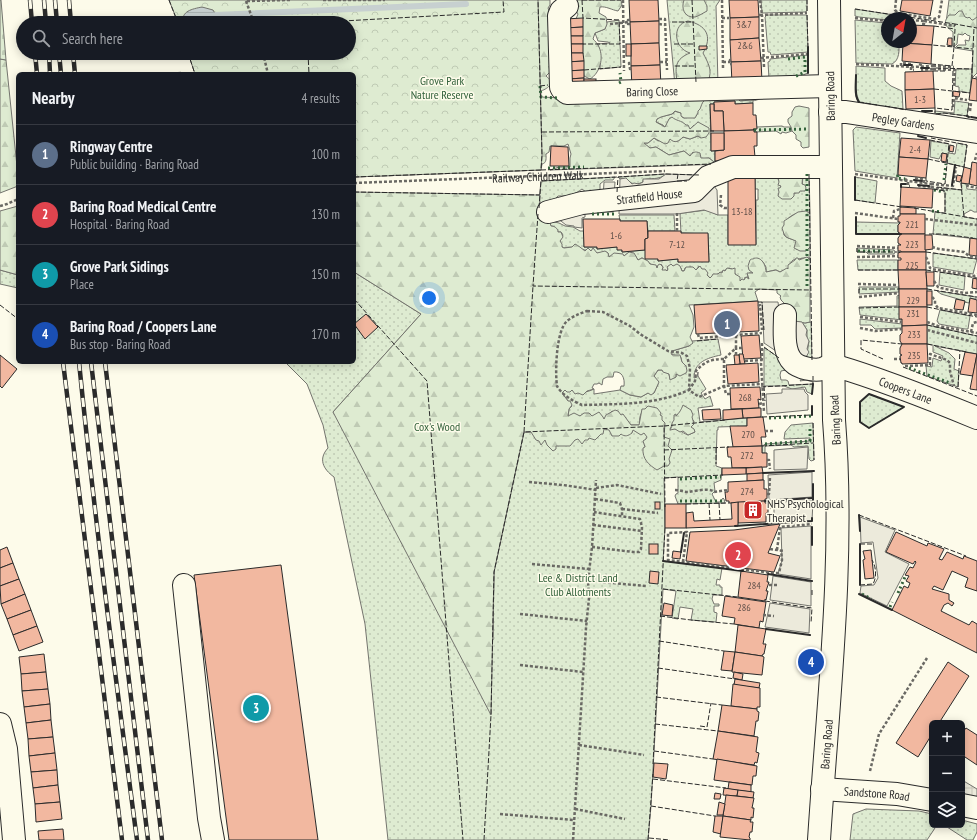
<!DOCTYPE html>
<html lang="en">
<head>
<meta charset="utf-8">
<style>
  :root { --surface:#171b24; --page:#242831; --text:#f1f3f6; --muted:#9ea1a6; --line:#363941; --accent:#0f766e }
  body { margin:0; font-family:"PT Sans Narrow",sans-serif; background:var(--page); color:var(--text) }
  .controls { position:absolute; right:12px; bottom:12px; display:grid; overflow:hidden; border-radius:6px; box-shadow:0 2px 10px #0003 }
  .controls button { width:36px; height:36px; display:grid; place-items:center; padding:0; border:0; border-bottom:1px solid var(--line); background:var(--surface); color:var(--text); font:20px sans-serif }
  .compass { position:absolute; left:881px; top:12px; width:36px; height:36px; border-radius:50%; background:var(--surface); box-shadow:0 2px 10px #0003; rotate:31deg }
  .you { position:absolute; left:429px; top:298px; width:14px; height:14px; margin:-10px; border:3px solid #fff; border-radius:50%; background:#1a73e8; box-shadow:0 0 0 6px #1a73e833 }
  .badge { display:grid; place-items:center; width:26px; height:26px; border-radius:50%; background:var(--accent); color:#fff; font-size:13px; font-weight:700 }
  .pin { position:absolute; translate:-50% -50%; border:2px solid #fff; box-shadow:0 1px 4px #0006 }
  .list { margin:0; padding:0; list-style:none }
  h2 { display:flex; justify-content:space-between; align-items:center; height:52px; margin:0; padding:0 16px; font-size:17px }
  h2 small { font-size:13px; font-weight:400; color:var(--muted) }
  .list li { display:grid; grid-template-columns:26px 1fr auto; gap:12px; align-items:center; box-sizing:border-box; height:60px; padding:0 16px; border-top:1px solid var(--line) }
  .list b { display:block; font-size:15px; white-space:nowrap }
  .list p { margin:0; font-size:13px; white-space:nowrap; color:var(--muted) }
  .list em { font-size:13px; font-style:normal; color:var(--muted) }
  .icon { flex:none; width:22px; height:22px; fill:none; stroke:currentColor; stroke-width:2; stroke-linecap:round; stroke-linejoin:round }
  .map { position:relative; flex:none; width:977px; height:840px; overflow:hidden }
  .search { position:absolute; background:var(--surface); box-shadow:0 2px 10px #0003; left:16px; top:16px; width:340px; height:44px; display:flex; align-items:center; gap:10px; box-sizing:border-box; padding:0 14px; border-radius:22px; color:var(--muted); font-size:15px }
  .panel { position:absolute; background:var(--surface); box-shadow:0 2px 10px #0003; left:16px; top:72px; width:340px; height:292px; border-radius:6px }
  .map>svg:first-child { display:block }
  .grass { fill:url(#grass-dots); stroke:#74746e; fill-rule:evenodd }
  .forest { fill:url(#forest-firs); stroke:#74746e }
  .cemetery { fill:url(#cemetery-stones); stroke:#74746e }
  .park { fill:url(#park-crowns); stroke:#74746e }
  .parking { fill:#eceadb; stroke:#74746e }
  .plaza { fill:url(#plaza-grid); stroke:#74746e }
  .water { fill:url(#water-rules); stroke:#74746e }
  .lines { fill:none; stroke-linecap:round; stroke-linejoin:round }
  .stream { stroke:#c7d0d0; stroke-width:6 }
  .building { fill:#f2b8a0; stroke:#2b2b2b }
  .minor-casing { stroke:#2b2b2b; stroke-width:24 }
  .major-casing { stroke:#2b2b2b; stroke-width:24 }
  .path { stroke:#6a6964; stroke-width:2.5; stroke-dasharray:3 2; stroke-linecap:butt }
  .minor { stroke:#fdfbea; stroke-width:22 }
  .major { stroke:#fdfbea; stroke-width:22 }
  .rail-casing { stroke:#2b2b2b; stroke-width:4.5 }
  .rail { stroke:#fdfbea; stroke-width:3; stroke-dasharray:9; stroke-linecap:butt }
  .hedge { stroke:#34623c; stroke-width:3; stroke-dasharray:2 3; stroke-linecap:butt }
  .fence { stroke:#2b2b2b; stroke-width:1; stroke-dasharray:5 2; stroke-linecap:butt }
  .wall { stroke:#2b2b2b; stroke-width:2 }
  .labels { text-anchor:middle; dominant-baseline:central; stroke-width:3; stroke-linejoin:round; paint-order:stroke }
  .number-label { font-size:10px; fill:#5d4e48 }
  .park-label { font-size:12px; fill:#34623c; stroke:#fdfbea }
  .street-label { font-size:12px; fill:#2b2b2b; stroke:#fdfbea }
  .poi-label { font-size:12px; fill:#2b2b2b; stroke:#fdfbea; text-anchor:start }
</style>
</head>
<body>
<div class="map">
<svg width="977" height="840" viewBox="0 0 977 840">
  <defs>
    <pattern id="grass-dots" width="8" height="8" patternUnits="userSpaceOnUse"><rect width="8" height="8" fill="#deebd1"/><path d="M2 2h.1M6 6h.1" fill="none" stroke="#bfcab4" stroke-width="1.8" stroke-linecap="round"/></pattern>
    <pattern id="forest-firs" width="22" height="20" patternUnits="userSpaceOnUse"><rect width="22" height="20" fill="#deebd1"/><path d="M5 1l3.5 6h-7zM16 11l3.5 6h-7z" fill="#bfcab4"/></pattern>
    <pattern id="cemetery-stones" width="16" height="16" patternUnits="userSpaceOnUse"><rect width="16" height="16" fill="#deebd1"/><path d="M2 7V4a2 2 0 0 1 4 0v3zM10 15v-3a2 2 0 0 1 4 0v3z" fill="#bfcab4"/></pattern>
    <pattern id="park-crowns" width="20" height="18" patternUnits="userSpaceOnUse"><rect width="20" height="18" fill="#deebd1"/><path d="M2 6a3 3 0 1 1 6 0M12 15a3 3 0 1 1 6 0" fill="none" stroke="#bfcab4"/></pattern>
    <pattern id="plaza-grid" width="8" height="8" patternUnits="userSpaceOnUse"><rect width="8" height="8" fill="#eceadb"/><path d="M0 4h8M4 0v8" fill="none" stroke="#cbc9bc"/></pattern>
    <pattern id="water-rules" width="6" height="5" patternUnits="userSpaceOnUse"><rect width="6" height="5" fill="#c7d0d0"/><path d="M0 2.5h6" fill="none" stroke="#abb3b3"/></pattern>
  </defs>
  <rect width="100%" height="100%" fill="#fdfbea"/>
  <g class="grass">
    <path d="M 667,0 L 720,0 L 716,6 L 718,85 L 675,86 Z"/>
    <path d="M 761,0 L 807,0 L 807,11 L 805,12 L 762,13 Z"/>
    <path d="M 949,0 L 977,0 L 977,28 L 946,23 Z"/>
    <path d="M 855,9 L 900,16 L 902,16 L 901,18 L 887,18 L 887,20 L 859,17 L 855,16 Z"/>
    <path d="M 767,15 L 807,15 L 808,52 L 771,55 L 770,52 L 768,52 L 765,17 Z"/>
    <path d="M 619,20 L 621,67 L 600,69 C 600,60 602,51 597,44 L 610,43 L 608,42 L 598,41 L 595,33 L 605,29 L 607,22 Z"/>
    <path d="M 855,20 L 887,23 L 887,42 L 899,42 C 899,50 900,60 892,64 L 856,63 Z"/>
    <path d="M 808,55 L 808,73 L 793,79 L 769,79 L 768,62 L 770,61 L 770,59 Z"/>
    <path d="M 856,66 L 885,68 L 885,81 L 891,86 L 902,91 L 903,109 L 858,102 L 856,96 Z"/>
    <path d="M 956,69 L 972,69 L 970,93 L 959,91 L 959,87 L 955,86 Z"/>
    <path d="M 705,99 L 738,99 L 740,101 L 753,100 L 753,103 L 735,104 L 735,101 L 714,102 L 714,104 L 710,104 L 711,151 L 715,151 L 715,161 L 721,161 L 722,164 L 714,162 L 709,158 L 701,159 L 700,156 L 693,152 L 690,156 L 684,151 L 669,155 L 656,147 L 650,148 L 643,143 L 648,143 L 654,138 L 658,141 L 670,138 C 675,144 679,141 683,137 L 690,139 L 698,136 L 701,138 L 694,125 L 690,129 L 686,125 L 670,118 L 665,128 L 663,125 L 656,122 L 657,119 C 663,115 669,116 674,113 L 674,111 L 681,113 L 682,117 L 684,118 L 697,114 L 697,110 Z"/>
    <path d="M 955,101 L 969,103 L 967,116 L 944,113 L 935,114 L 935,111 L 954,113 Z"/>
    <path d="M 782,126 L 784,127 L 791,127 L 792,131 L 786,133 L 782,132 L 781,134 L 776,131 L 754,132 L 753,129 L 757,127 Z"/>
    <path d="M 856,127 L 900,133 L 897,178 L 855,171 L 853,130 Z"/>
    <path d="M 931,141 L 949,144 L 949,153 L 955,154 L 957,143 L 967,145 L 964,167 L 947,163 L 947,154 L 942,153 L 939,159 L 930,157 Z"/>
    <path d="M 809,170 L 810,213 L 808,212 C 793,212 782,218 784,235 L 788,238 L 797,241 L 796,249 C 802,250 806,252 810,247 L 810,260 L 809,257 L 793,260 L 789,265 L 788,269 L 780,272 L 776,270 L 766,272 L 766,267 L 763,262 L 754,273 L 749,273 L 747,277 L 749,280 L 745,277 L 744,281 L 740,281 L 732,269 L 729,268 L 710,278 L 699,266 L 696,270 L 691,267 L 685,268 L 684,271 L 682,271 L 681,268 L 668,266 L 667,272 L 666,270 L 662,271 L 663,267 L 661,264 L 657,268 C 651,265 647,261 642,258 L 638,260 L 635,255 L 629,252 L 623,257 L 612,256 L 609,257 L 608,253 C 604,250 601,254 596,253 C 587,251 573,245 564,248 L 562,247 L 560,241 L 563,235 L 561,232 L 558,232 C 557,228 555,226 550,226 L 545,220 L 559,223 L 565,226 L 573,227 L 580,231 L 584,231 L 584,247 L 597,247 L 597,249 L 617,247 L 622,250 L 622,252 L 645,250 L 658,259 L 658,261 L 678,259 L 678,262 L 709,261 L 708,234 L 681,233 L 680,214 L 683,213 L 707,210 L 718,215 L 728,215 L 728,244 L 756,244 L 756,200 L 758,200 L 758,189 L 755,189 L 755,172 L 778,177 L 778,179 L 781,185 L 779,195 L 788,198 L 794,193 L 796,193 L 800,190 L 802,191 L 803,173 Z"/>
    <path d="M 666,174 C 658,181 651,177 643,180 L 643,182 C 635,186 630,183 623,178 L 620,179 L 618,177 Z"/>
    <path d="M 615,177 L 613,180 L 605,180 L 600,184 L 600,191 L 590,195 L 582,189 C 574,195 568,196 558,196 L 554,200 L 543,204 L 539,201 L 541,181 Z"/>
    <path d="M 855,177 L 877,181 L 875,203 L 855,200 Z"/>
    <path d="M 961,183 L 966,184 L 967,189 L 977,190 L 977,212 L 974,212 L 971,210 L 964,214 L 964,217 L 977,219 L 977,239 L 933,234 L 935,212 L 945,213 L 945,192 L 943,191 L 943,188 L 962,190 Z"/>
    <path d="M 619,215 L 674,215 L 675,231 L 648,231 L 647,221 L 620,221 Z"/>
    <path d="M 856,222 L 900,223 L 898,225 L 898,232 L 901,234 L 856,234 Z"/>
    <path d="M 857,248 L 894,250 L 895,252 L 894,254 L 868,254 L 866,252 L 857,252 Z"/>
    <path d="M 933,253 L 977,259 L 973,274 L 933,267 Z"/>
    <path d="M 857,260 L 898,260 L 898,270 L 858,270 Z"/>
    <path d="M 0,270 L 18,275 L 18,288 L 0,284 Z"/>
    <path d="M 354,272 L 421,314 L 333,412 L 493,640 L 494,572 L 524,432 L 664,426 L 645,409 C 640,413 639,418 640,425 L 631,425 L 624,417 L 612,411 L 603,420 L 601,416 L 597,414 L 592,417 L 584,414 L 580,416 L 568,417 L 569,409 L 572,406 L 562,393 L 565,389 L 568,391 L 572,390 C 577,395 588,392 594,389 L 594,394 L 620,390 L 630,395 L 641,397 L 648,393 L 654,393 L 658,384 L 654,376 L 658,370 L 662,370 L 669,374 L 670,379 L 676,377 L 676,374 L 677,375 C 679,368 684,361 680,356 L 672,355 L 672,351 L 689,346 L 692,341 L 718,339 L 721,355 C 707,358 694,362 694,378 L 697,377 L 698,372 L 698,376 L 706,389 L 701,393 L 705,399 L 710,396 L 713,406 L 698,408 L 700,422 L 747,418 L 747,426 L 718,427 L 718,430 L 717,430 L 716,466 L 722,468 L 721,480 L 714,483 L 715,491 L 712,494 L 716,502 L 720,502 L 723,498 L 724,499 L 725,503 L 678,504 L 675,496 L 676,494 L 678,493 L 678,477 L 664,478 L 665,528 L 663,561 L 722,568 L 720,580 L 717,579 L 716,585 L 720,585 L 720,587 L 722,587 L 722,595 L 713,595 L 712,599 L 714,604 L 719,604 L 719,606 L 714,606 L 714,612 L 717,613 L 716,622 L 691,620 L 693,609 L 680,607 L 678,619 L 672,618 L 676,591 L 663,589 L 651,806 L 648,840 L 388,840 L 365,624 L 334,477 C 323,469 318,459 328,448 L 323,425 L 307,384 L 285,362 L 354,362 ZM 682,411 L 694,421 L 691,427 L 695,432 L 688,435 C 682,433 677,427 670,429 C 673,423 676,417 682,411 Z"/>
    <path d="M 940,272 L 965,276 L 964,290 L 939,285 Z"/>
    <path d="M 859,287 L 899,287 L 899,292 L 859,294 Z"/>
    <path d="M 937,291 L 976,297 L 976,299 L 970,299 L 969,303 L 964,302 L 965,301 L 941,294 Z"/>
    <path d="M 899,295 L 902,320 L 860,315 L 859,307 L 897,306 L 897,296 Z"/>
    <path d="M 940,310 L 970,316 L 968,329 L 965,329 L 939,324 L 937,321 Z"/>
    <path d="M 860,319 L 902,324 L 902,328 L 875,329 L 871,325 L 860,325 Z"/>
    <path d="M 802,322 L 805,323 L 811,322 L 812,364 L 806,361 L 809,341 L 807,339 L 807,330 Z"/>
    <path d="M 927,325 L 977,336 L 977,354 L 935,346 L 949,353 L 955,359 L 954,369 L 959,371 L 958,387 L 927,376 L 926,366 L 932,367 L 933,358 L 941,361 L 943,356 L 933,352 L 933,345 L 927,344 Z"/>
    <path d="M 765,348 L 781,359 L 813,376 L 813,382 L 806,380 L 800,381 L 802,378 L 786,370 L 781,371 L 780,375 L 781,380 L 786,380 L 788,381 L 789,385 L 813,384 L 812,394 L 807,392 L 805,387 L 792,389 L 784,386 L 764,386 L 764,349 Z"/>
    <path d="M 869,394 L 904,407 L 869,428 L 860,422 L 860,402 Z"/>
    <path d="M 813,423 L 814,460 L 811,461 L 809,459 L 808,446 L 794,447 L 791,445 L 766,446 L 765,447 L 765,453 L 762,453 L 762,446 L 764,445 L 765,444 L 810,441 L 810,438 L 784,439 L 785,432 L 791,425 Z"/>
    <path d="M 866,809 L 919,811 L 932,814 L 932,825 L 937,825 L 927,840 L 850,840 L 853,814 Z"/>
    <path d="M 962,820 L 977,824 L 977,832 L 973,840 L 967,840 L 944,825 L 962,825 Z"/>
  </g>
  <g class="forest">
    <path d="M 267,0 L 550,0 L 550,5 L 548,8 L 550,13 L 548,16 C 552,23 556,32 548,38 L 552,41 L 553,44 L 549,47 C 556,52 556,61 549,66 L 550,72 L 546,76 C 555,83 549,88 541,91 L 541,97 L 563,98 L 700,92 L 761,92 L 762,97 C 755,105 735,98 727,98 C 723,98 718,101 715,100 C 712,99 706,97 704,101 C 702,102 701,107 700,109 L 698,111 L 698,113 L 695,118 L 684,118 L 681,116 L 681,113 L 675,111 L 672,114 L 661,117 L 657,119 L 656,122 L 665,127 L 669,119 L 672,117 C 676,121 681,120 686,125 L 688,125 L 690,129 L 698,122 L 709,128 L 709,133 L 706,137 L 701,138 L 698,136 L 690,139 L 683,137 C 679,141 675,144 670,139 L 668,143 L 665,144 L 654,138 L 648,143 L 644,143 L 650,148 L 656,147 L 669,155 L 684,151 L 690,156 C 693,152 695,151 700,153 L 701,158 L 709,158 L 714,162 L 718,162 L 722,164 L 550,170 L 559,167 L 570,167 L 570,158 L 571,154 L 568,144 L 564,146 L 550,146 L 549,152 L 546,154 C 546,158 547,163 542,164 L 541,170 L 354,177 L 354,74 L 195,74 L 193,65 C 200,50 207,52 222,55 L 223,53 L 349,53 L 349,23 L 238,23 L 239,18 L 268,9 L 270,3 Z"/>
    <path d="M 575,0 L 621,0 L 622,5 L 618,11 C 612,10 606,6 600,7 L 599,13 L 606,17 L 607,24 L 605,29 L 595,33 L 593,39 C 595,41 598,44 599,47 C 604,58 600,73 590,79 L 584,76 L 576,19 L 578,14 L 576,11 Z"/>
    <path d="M 684,0 L 704,0 L 707,6 L 707,11 C 703,13 699,16 695,17 C 684,18 681,8 684,0 Z"/>
    <path d="M 959,11 L 962,11 L 965,17 L 968,18 L 969,17 L 972,20 L 973,20 L 977,17 L 977,73 L 972,78 L 973,51 L 955,48 L 958,45 L 966,45 L 965,40 L 969,41 L 970,36 L 967,35 L 965,33 L 963,35 L 958,34 L 957,44 L 953,47 L 953,32 C 946,26 942,24 949,15 L 955,15 Z"/>
    <path d="M 688,21 C 706,25 713,36 703,53 C 708,63 713,70 708,81 L 677,81 C 675,67 675,59 690,53 C 673,48 672,24 688,21 Z"/>
    <path d="M 0,59 L 6,60 L 18,176 L 18,186 L 0,193 Z"/>
    <path d="M 799,106 L 809,108 L 809,147 L 803,148 L 801,146 L 801,142 L 796,139 L 796,135 L 792,131 L 791,127 L 788,122 L 788,119 L 792,116 L 792,112 L 795,107 Z"/>
    <path d="M 803,173 L 802,184 L 805,185 L 806,188 L 805,191 L 800,191 L 799,193 L 794,193 L 794,196 L 791,199 L 782,199 L 778,196 L 779,192 L 778,188 L 780,188 L 781,186 L 778,185 L 779,182 L 778,177 Z"/>
    <path d="M 354,192 L 540,195 L 539,214 L 550,223 L 551,226 C 554,226 558,228 558,232 L 561,232 L 563,237 L 560,241 L 562,244 L 562,247 L 564,248 L 572,247 L 575,244 C 579,246 581,248 585,251 L 588,248 L 591,251 L 593,248 L 597,253 L 605,251 L 608,253 L 609,257 L 614,253 L 623,254 L 624,256 L 629,252 L 634,253 L 638,260 L 642,258 L 648,261 L 650,264 L 656,265 L 657,268 L 658,265 L 660,264 L 663,267 L 662,270 L 666,270 L 667,271 L 668,269 L 667,267 L 671,264 L 673,266 L 677,264 L 680,266 L 682,271 L 684,271 L 686,267 L 693,267 L 696,270 L 700,266 L 702,269 L 705,269 L 708,273 L 707,275 L 710,278 L 712,276 L 713,274 L 718,274 L 720,272 L 722,273 L 723,270 L 725,271 L 727,268 L 732,269 L 735,268 L 735,274 L 740,277 L 740,281 L 742,279 L 744,280 L 746,277 L 749,279 L 747,273 L 753,273 L 749,270 L 748,266 C 749,264 749,262 750,260 C 751,259 752,259 753,259 C 760,255 766,264 766,272 L 776,270 L 780,272 L 787,268 L 788,269 L 788,265 L 795,260 L 796,258 L 798,258 L 799,260 L 807,257 L 810,260 L 810,322 L 805,323 L 794,321 L 786,305 L 781,300 L 780,297 L 781,296 L 777,293 L 777,290 L 759,289 L 755,292 L 758,301 L 689,305 L 693,315 L 694,327 L 690,337 L 693,343 L 689,346 L 672,351 L 671,353 L 672,355 L 680,355 L 682,362 L 686,366 L 687,371 L 686,373 L 680,376 L 676,374 L 676,377 L 670,380 L 669,374 L 663,372 L 662,370 L 658,370 L 654,376 L 659,382 L 654,393 L 651,395 L 648,393 L 641,397 L 630,395 L 620,390 L 621,386 L 624,386 C 625,378 622,371 614,372 L 613,377 L 607,377 L 603,379 L 602,385 L 599,383 L 597,384 L 594,384 L 592,388 L 594,389 L 587,391 L 583,395 L 578,393 L 575,394 L 572,390 L 570,392 L 567,392 L 565,390 L 562,393 L 568,401 L 570,401 L 572,405 L 569,409 L 568,416 L 574,413 L 580,416 L 584,413 L 589,413 L 592,416 L 599,412 L 603,417 L 604,419 L 606,415 L 615,410 L 618,411 L 621,415 L 623,414 L 631,425 L 639,425 L 642,409 L 645,409 L 648,406 L 657,408 L 661,413 L 660,415 L 662,416 L 662,420 L 665,423 L 664,437 L 670,439 L 668,446 L 672,450 L 669,459 L 670,463 L 668,466 L 664,466 L 657,470 C 649,465 642,459 643,448 L 645,447 L 643,441 L 646,439 L 647,437 L 644,433 L 641,435 L 633,430 L 632,433 C 628,436 625,437 621,434 L 619,436 L 612,436 L 609,430 L 604,429 L 603,434 L 601,434 L 595,440 L 589,438 L 588,440 L 585,440 L 582,444 L 578,439 L 575,440 L 570,446 L 556,446 L 556,449 L 553,451 L 547,445 L 545,440 L 541,445 L 539,441 L 536,440 L 531,432 L 524,432 L 494,572 L 491,715 L 333,412 L 421,314 L 354,272 Z"/>
    <path d="M 18,206 L 18,275 L 0,270 L 0,211 Z"/>
    <path d="M 798,212 L 806,211 L 810,213 L 810,247 L 806,251 L 800,251 L 794,248 L 796,241 L 786,237 L 784,234 L 782,228 L 784,225 L 784,221 Z"/>
    <path d="M 683,405 L 691,410 L 693,415 L 692,417 L 694,424 L 691,427 L 694,429 L 695,432 L 688,435 L 683,431 L 680,432 L 675,429 L 670,430 L 672,426 L 672,423 L 674,420 L 674,415 L 676,414 L 676,416 C 680,412 681,410 683,405 Z"/>
  </g>
  <path class="cemetery" d="M 0,0 L 1,0 L 6,60 L 0,59 Z"/>
  <path class="park" d="M 169,0 L 538,0 L 542,155 L 541,170 L 354,177 L 354,74 L 195,74 L 188,53 L 349,53 L 349,23 L 178,23 Z"/>
  <g class="parking">
    <path d="M 666,174 L 699,175 L 711,182 L 717,190 L 718,215 L 704,210 L 677,214 L 619,214 L 620,179 L 626,178 L 632,184 L 634,183 L 639,184 L 643,182 L 643,179 L 659,179 Z"/>
    <path d="M 604,182 L 615,182 L 613,212 L 585,211 L 585,217 L 582,218 L 582,228 L 574,227 L 574,226 L 566,225 L 561,221 L 552,220 L 545,208 L 558,198 L 603,198 Z"/>
    <path d="M 762,302 L 778,302 L 779,310 L 794,321 L 802,322 L 807,330 L 806,335 L 809,341 L 807,349 L 809,352 L 806,357 L 785,357 L 764,343 Z"/>
    <path d="M 782,389 L 804,389 L 805,392 L 808,395 L 808,410 L 767,414 L 766,394 L 782,393 Z"/>
    <path d="M 808,447 L 807,469 L 774,470 L 774,450 Z"/>
    <path d="M 812,472 L 812,497 L 769,500 L 768,475 Z"/>
    <path d="M 813,501 L 812,521 L 774,523 L 774,502 Z"/>
    <path d="M 860,517 L 895,530 L 885,552 L 909,564 L 887,606 L 860,593 L 861,586 L 874,585 L 878,578 L 873,542 L 861,543 Z"/>
    <path d="M 811,526 L 811,579 L 778,574 L 782,560 L 781,528 Z"/>
    <path d="M 773,576 L 811,582 L 811,606 L 770,600 Z"/>
    <path d="M 770,603 L 810,609 L 809,633 L 765,627 Z"/>
  </g>
  <path class="plaza" d="M 962,780 L 977,789 L 977,800 L 962,797 Z"/>
  <path class="water" d="M 202,7 L 213,10 L 216,15 L 215,20 L 213,23 L 183,23 C 181,11 192,9 202,7 Z"/>
  <g class="lines">
    <path class="stream" d="M 216,15 L 466,4"/>
  </g>
  <g class="building">
    <path d="M 629,0 L 658,0 L 659,21 L 630,22 Z"/>
    <path d="M 729,0 L 758,0 L 759,17 L 730,18 Z"/>
    <path d="M 902,0 L 933,0 L 930,16 L 900,11 Z"/>
    <path d="M 759,17 L 759,38 L 730,40 L 730,18 Z"/>
    <path d="M 583,18 L 583,27 L 565,28 L 565,19 Z"/>
    <path d="M 659,21 L 659,43 L 631,44 L 630,22 Z"/>
    <path d="M 911,25 L 934,26 L 932,45 L 903,43 L 911,42 Z"/>
    <path d="M 583,27 L 583,36 L 566,36 L 565,28 Z"/>
    <rect x="566" y="36" width="17" height="8"/>
    <path d="M 759,38 L 761,61 L 731,62 L 730,40 Z"/>
    <path d="M 948,38 L 952,38 L 952,46 L 947,45 Z"/>
    <path d="M 659,43 L 660,65 L 631,66 L 631,44 Z"/>
    <path d="M 903,43 L 932,45 L 931,64 L 902,61 Z"/>
    <rect x="566" y="44" width="17" height="9"/>
    <rect x="626" y="44" width="5" height="12"/>
    <path d="M 699,46 L 707,46 L 707,49 L 699,50 Z"/>
    <path d="M 566,53 L 583,53 L 584,61 L 566,62 Z"/>
    <path d="M 584,61 L 584,70 L 566,71 L 566,62 Z"/>
    <path d="M 761,61 L 762,81 L 732,83 L 731,62 Z"/>
    <path d="M 660,65 L 661,87 L 632,88 L 631,66 Z"/>
    <path d="M 584,70 L 584,78 L 567,79 L 566,71 Z"/>
    <path d="M 933,71 L 934,89 L 905,90 L 905,72 Z"/>
    <path d="M 584,78 L 584,87 L 569,88 L 569,79 Z"/>
    <path d="M 972,78 L 977,79 L 977,101 L 969,100 Z"/>
    <rect x="584" y="79" width="12" height="6"/>
    <path d="M 934,89 L 935,108 L 906,109 L 905,90 Z"/>
    <path d="M 953,91 L 960,92 L 959,97 L 953,96 Z"/>
    <path d="M 735,101 L 735,104 L 753,103 L 753,115 L 756,115 L 757,129 L 753,129 L 754,130 L 724,131 L 723,111 L 714,111 L 714,102 Z"/>
    <path d="M 710,104 L 714,104 L 714,111 L 723,111 L 724,131 L 711,131 Z"/>
    <path d="M 754,130 L 754,132 L 757,132 L 757,146 L 754,146 L 755,157 L 733,161 L 715,161 L 715,151 L 724,150 L 724,131 Z"/>
    <path d="M 711,133 L 724,133 L 724,150 L 711,151 Z"/>
    <path d="M 901,138 L 930,140 L 928,159 L 899,157 Z"/>
    <path d="M 950,145 L 954,146 L 953,152 L 949,151 Z"/>
    <path d="M 551,146 L 568,147 L 569,166 L 550,166 Z"/>
    <path d="M 942,153 L 947,154 L 946,162 L 941,161 Z"/>
    <path d="M 899,157 L 928,159 L 926,178 L 898,175 Z"/>
    <path d="M 972,162 L 977,163 L 977,186 L 969,184 Z"/>
    <path d="M 964,167 L 971,169 L 969,184 L 961,183 Z"/>
    <path d="M 728,172 L 755,172 L 756,245 L 728,245 Z"/>
    <path d="M 957,175 L 962,176 L 960,182 L 956,181 Z"/>
    <path d="M 901,187 L 933,189 L 932,208 L 900,206 Z"/>
    <path d="M 900,207 L 916,208 L 916,214 L 900,214 Z"/>
    <path d="M 900,214 L 925,214 L 925,234 L 901,234 L 898,232 L 898,225 L 900,223 L 900,222 L 898,222 L 898,216 L 900,216 Z"/>
    <path d="M 583,219 L 620,219 L 620,221 L 647,221 L 648,238 L 645,239 L 645,250 L 622,252 L 622,250 L 617,250 L 617,247 L 597,249 L 597,247 L 584,247 Z"/>
    <path d="M 648,231 L 681,231 L 681,233 L 708,233 L 709,262 L 678,262 L 678,259 L 658,261 L 658,259 L 645,259 L 645,239 L 648,238 Z"/>
    <path d="M 901,234 L 925,234 L 926,252 L 901,252 L 901,251 L 898,251 L 898,245 L 901,245 L 898,243 L 898,238 Z"/>
    <path d="M 925,235 L 932,235 L 933,249 L 925,250 Z"/>
    <path d="M 970,238 L 977,239 L 977,256 L 969,255 Z"/>
    <path d="M 901,252 L 926,252 L 926,270 L 898,270 L 898,260 L 901,260 L 901,258 L 898,258 L 898,253 Z"/>
    <path d="M 898,270 L 926,270 L 927,289 L 899,289 Z"/>
    <path d="M 926,272 L 934,272 L 934,286 L 927,286 Z"/>
    <path d="M 973,278 L 977,279 L 977,289 L 972,288 Z"/>
    <rect x="899" y="289" width="28" height="18"/>
    <rect x="927" y="291" width="5" height="14"/>
    <path d="M 970,298 L 977,300 L 977,313 L 968,312 Z"/>
    <path d="M 956,299 L 965,301 L 963,310 L 954,309 Z"/>
    <path d="M 758,301 L 759,331 L 696,334 L 694,305 Z"/>
    <path d="M 899,307 L 927,307 L 927,325 L 902,326 L 902,319 L 899,319 Z"/>
    <path d="M 366,314 L 378,327 L 365,339 L 354,324 Z"/>
    <path d="M 927,325 L 927,344 L 902,344 L 900,341 L 900,335 L 902,333 L 902,326 Z"/>
    <path d="M 759,335 L 761,358 L 743,359 L 741,336 Z"/>
    <path d="M 902,344 L 927,344 L 928,363 L 902,364 L 902,363 L 901,363 L 900,356 L 902,355 L 900,354 L 900,348 Z"/>
    <path d="M 965,352 L 977,354 L 973,376 L 960,374 Z"/>
    <path d="M 739,354 L 743,354 L 745,364 L 740,364 Z"/>
    <path d="M 977,354 L 977,390 L 970,389 Z"/>
    <path d="M 0,355 L 17,369 L 2,388 L 0,386 Z"/>
    <path d="M 734,355 L 739,355 L 740,364 L 735,365 Z"/>
    <path d="M 758,363 L 759,382 L 728,384 L 726,365 Z"/>
    <path d="M 760,387 L 761,400 L 758,399 L 759,408 L 731,409 L 730,388 Z"/>
    <path d="M 759,408 L 761,408 L 761,417 L 743,418 L 742,409 Z"/>
    <path d="M 720,409 L 721,419 L 703,420 L 702,410 Z"/>
    <path d="M 742,409 L 743,418 L 723,420 L 723,410 Z"/>
    <path d="M 763,417 L 766,437 L 761,437 L 762,446 L 733,447 L 730,426 L 747,426 L 747,418 Z"/>
    <path d="M 762,446 L 762,453 L 767,453 L 767,467 L 732,468 L 731,457 L 728,457 L 727,447 Z"/>
    <path d="M 762,467 L 763,473 L 746,474 L 746,468 Z"/>
    <path d="M 722,468 L 746,468 L 746,474 L 722,475 Z"/>
    <path d="M 763,473 L 763,480 L 747,481 L 747,474 Z"/>
    <path d="M 764,480 L 764,489 L 767,489 L 767,499 L 765,499 L 765,501 L 731,503 L 729,503 L 729,501 L 726,501 L 725,492 L 728,492 L 728,482 Z"/>
    <path d="M 765,501 L 765,503 L 768,503 L 768,513 L 766,513 L 766,522 L 738,523 L 738,502 Z"/>
    <rect x="655" y="502" width="5" height="7"/>
    <path d="M 738,502 L 738,526 L 686,528 L 686,513 L 693,512 L 694,521 L 732,519 L 731,503 Z"/>
    <rect x="665" y="504" width="21" height="24"/>
    <path d="M 780,524 L 768,553 L 780,556 L 774,572 L 686,561 L 690,532 L 734,530 Z"/>
    <path d="M 896,532 L 927,546 L 928,543 L 944,549 L 939,559 L 942,560 L 947,552 L 963,559 L 964,556 L 977,561 L 977,591 L 965,587 L 968,578 L 952,571 L 943,590 L 934,586 L 932,589 L 949,594 L 949,600 L 954,603 L 952,606 L 948,603 L 944,605 L 941,611 L 969,625 L 972,621 L 977,624 L 977,653 L 892,610 L 904,586 L 908,588 L 910,583 L 906,581 L 909,576 L 905,575 L 910,567 L 913,568 L 916,562 L 915,561 L 913,564 L 886,552 Z"/>
    <rect x="649" y="544" width="9" height="10"/>
    <path d="M 7,547 L 13,563 L 0,568 L 0,550 Z"/>
    <path d="M 871,550 L 874,578 L 865,579 L 863,560 L 865,559 L 863,551 Z"/>
    <path d="M 673,551 L 681,552 L 680,559 L 672,558 Z"/>
    <path d="M 13,563 L 19,579 L 0,586 L 0,568 Z"/>
    <path d="M 281,565 L 318,840 L 229,840 L 194,575 Z"/>
    <path d="M 650,571 L 659,572 L 658,584 L 649,583 Z"/>
    <path d="M 741,571 L 768,575 L 767,582 L 769,582 L 766,591 L 768,591 L 766,600 L 765,599 L 765,601 L 738,597 Z"/>
    <path d="M 19,579 L 25,594 L 1,604 L 0,586 Z"/>
    <path d="M 25,594 L 31,610 L 7,619 L 1,604 Z"/>
    <path d="M 725,596 L 766,602 L 763,622 L 760,621 L 759,628 L 734,624 L 735,618 L 722,616 Z"/>
    <path d="M 664,603 L 673,605 L 672,616 L 662,615 Z"/>
    <path d="M 31,610 L 37,626 L 13,635 L 7,619 Z"/>
    <path d="M 738,625 L 766,629 L 763,644 L 766,644 L 764,654 L 763,654 L 762,656 L 735,652 Z"/>
    <path d="M 37,626 L 43,642 L 19,651 L 13,635 Z"/>
    <path d="M 724,651 L 735,652 L 732,671 L 721,670 Z"/>
    <path d="M 735,652 L 762,656 L 764,657 L 762,675 L 732,672 Z"/>
    <path d="M 44,654 L 46,672 L 21,674 L 19,657 Z"/>
    <path d="M 948,662 L 969,676 L 939,723 L 932,723 L 932,734 L 918,757 L 896,743 Z"/>
    <path d="M 46,672 L 48,689 L 22,691 L 21,674 Z"/>
    <path d="M 734,672 L 743,674 L 742,680 L 733,678 Z"/>
    <path d="M 735,679 L 760,683 L 759,688 L 734,685 Z"/>
    <path d="M 733,684 L 760,688 L 760,707 L 757,707 L 757,709 L 731,706 Z"/>
    <path d="M 48,689 L 50,704 L 24,707 L 22,691 Z"/>
    <path d="M 50,704 L 51,720 L 26,723 L 24,707 Z"/>
    <path d="M 722,705 L 757,709 L 757,711 L 759,712 L 758,721 L 756,721 L 754,736 L 718,731 Z"/>
    <path d="M 51,720 L 53,737 L 28,739 L 26,723 Z"/>
    <path d="M 966,728 L 977,735 L 977,765 L 962,755 L 962,733 Z"/>
    <path d="M 718,731 L 758,737 L 756,752 L 759,753 L 757,763 L 755,762 L 754,765 L 713,759 Z"/>
    <path d="M 53,737 L 55,753 L 29,756 L 28,739 Z"/>
    <path d="M 55,753 L 57,770 L 31,772 L 29,756 Z"/>
    <path d="M 717,759 L 757,766 L 756,776 L 753,776 L 752,785 L 714,780 Z"/>
    <path d="M 654,763 L 668,764 L 666,779 L 653,777 Z"/>
    <path d="M 57,770 L 58,785 L 33,788 L 31,772 Z"/>
    <path d="M 729,782 L 751,785 L 751,792 L 728,789 Z"/>
    <path d="M 58,785 L 60,802 L 35,804 L 33,788 Z"/>
    <path d="M 724,788 L 738,790 L 737,796 L 723,795 Z"/>
    <path d="M 738,790 L 754,792 L 753,798 L 737,796 Z"/>
    <path d="M 715,793 L 721,794 L 720,799 L 714,799 Z"/>
    <path d="M 726,795 L 754,798 L 752,808 L 754,808 L 753,818 L 751,817 L 751,820 L 723,816 Z"/>
    <path d="M 60,802 L 62,819 L 36,822 L 35,804 Z"/>
    <path d="M 719,802 L 725,804 L 723,815 L 717,815 Z"/>
    <path d="M 715,816 L 723,816 L 721,834 L 713,832 Z"/>
    <path d="M 723,816 L 751,820 L 750,822 L 753,822 L 752,832 L 750,832 L 749,837 L 750,838 L 750,840 L 720,837 Z"/>
    <path d="M 63,829 L 64,840 L 39,840 L 38,831 Z"/>
  </g>
  <g class="lines">
    <g class="minor-casing">
      <g id="minor">
        <path id="s2" d="M 567,6 L 561,11 L 559,16 L 561,87 L 562,89 L 567,93 L 830,86"/>
        <path id="s3" d="M 830,112 L 846,112 L 977,132"/>
        <path id="s4" d="M 548,212 L 582,203 L 694,191 L 708,177 L 733,167 L 830,167"/>
        <path id="s5" d="M 785,315 C 785,329 782,351 793,362 C 799,368 814,371 822,369 C 827,367 831,364 836,366 C 884,380 931,399 977,418"/>
        <path d="M 184,585 L 209,818 L 213,840"/>
        <path d="M 0,724 L 6,749 L 14,840"/>
        <path id="s6" d="M 822,789 L 897,794 L 932,800"/>
        <path d="M 962,805 L 977,808"/>
      </g>
    </g>
    <g class="major-casing">
      <g id="major">
        <path id="s7" d="M 819,840 C 828,700 845,560 834,420 L 829,0"/>
      </g>
    </g>
    <g class="path">
      <path d="M 323,0 L 385,0"/>
      <path d="M 623,0 L 624,71"/>
      <path d="M 722,0 L 723,68"/>
      <path d="M 896,0 L 895,10 L 898,13 L 934,19 L 939,17 L 942,0"/>
      <path d="M 246,1 L 254,23"/>
      <path d="M 247,1 L 290,0"/>
      <path d="M 759,15 L 762,15 L 760,0"/>
      <path d="M 722,18 L 729,18"/>
      <path d="M 855,18 L 887,21"/>
      <path d="M 659,19 L 665,19 L 667,70"/>
      <path d="M 630,20 L 628,20 L 628,24 L 630,24"/>
      <path d="M 911,20 L 924,21 L 924,24 L 921,24"/>
      <path d="M 924,21 L 955,26"/>
      <path d="M 248,23 L 253,21"/>
      <path d="M 911,23 L 914,24"/>
      <path d="M 610,24 L 629,22"/>
      <path d="M 659,24 L 665,25"/>
      <path d="M 263,53 L 268,74"/>
      <path d="M 761,58 L 808,54"/>
      <path d="M 731,60 L 730,60 L 730,64 L 732,64"/>
      <path d="M 660,62 L 667,62"/>
      <path d="M 723,62 L 730,62"/>
      <path d="M 856,64 L 913,67 L 933,66 L 933,69 L 921,70"/>
      <path d="M 919,64 L 922,65 L 922,67"/>
      <path d="M 901,66 L 901,63 L 912,64"/>
      <path d="M 933,66 L 954,67"/>
      <path d="M 764,67 L 762,15 L 807,13"/>
      <path d="M 911,67 L 911,70 L 914,70"/>
      <path d="M 631,69 L 630,69 L 629,63 L 631,63"/>
      <path d="M 933,69 L 955,70 L 954,86"/>
      <path d="M 168,74 L 182,73 L 182,74"/>
      <path d="M 976,78 L 977,77"/>
      <path d="M 953,107 L 954,98 L 967,100"/>
      <path d="M 970,111 L 971,103"/>
      <path d="M 975,160 L 977,153"/>
      <path d="M 855,174 L 931,184 L 931,187 L 918,186"/>
      <path d="M 915,178 L 924,179 L 924,183"/>
      <path d="M 905,181 L 907,178"/>
      <path d="M 908,182 L 908,186 L 910,186"/>
      <path id="s1" d="M 354,183 L 665,171"/>
      <path d="M 931,184 L 953,186 L 956,167"/>
      <path d="M 967,184 L 968,186 L 977,188"/>
      <path d="M 931,187 L 948,190"/>
      <path d="M 721,195 L 720,205 L 724,208 L 729,208"/>
      <path d="M 0,206 L 7,204 L 18,199"/>
      <path d="M 677,213 L 677,231"/>
      <path d="M 855,213 L 898,219"/>
      <path d="M 893,218 L 894,211 L 900,209"/>
      <path d="M 925,219 L 977,225"/>
      <path d="M 857,246 L 898,248"/>
      <path d="M 932,247 L 939,249 L 964,252 L 969,256 L 977,257"/>
      <path d="M 857,257 L 898,256"/>
      <path d="M 926,257 L 928,261 L 930,268 L 932,269 L 974,276 L 977,274"/>
      <path d="M 934,281 L 938,287 L 941,288 L 964,293 L 977,292"/>
      <path d="M 858,284 L 899,285"/>
      <path d="M 859,297 L 899,293"/>
      <path d="M 932,297 L 935,300 L 935,304 L 938,308 L 977,315"/>
      <path d="M 758,306 L 760,305 L 762,330"/>
      <path d="M 587,311 L 603,312 L 630,326 L 640,334 L 668,351 L 682,353 L 687,356 L 690,368 L 689,390 C 656,405 618,404 582,405 C 574,402 561,394 557,386 C 555,372 556,331 567,321 C 573,316 579,314 587,311 Z"/>
      <path d="M 860,317 L 902,322"/>
      <path d="M 927,322 L 938,326 L 977,333"/>
      <path d="M 860,328 L 875,331 L 902,329"/>
      <path d="M 927,330 L 977,343"/>
      <path d="M 971,332 L 973,323 L 977,322"/>
      <path d="M 698,334 L 699,338 L 762,333"/>
      <path d="M 762,343 L 762,358 L 761,363 L 764,412"/>
      <path d="M 736,355 L 736,348 L 742,348"/>
      <path d="M 724,359 C 711,359 704,362 696,371 L 695,381 L 689,390 L 699,397 L 724,386 L 724,359 L 736,348 L 736,335"/>
      <path d="M 894,359 L 900,359"/>
      <path d="M 745,361 L 762,360"/>
      <path d="M 905,366 L 930,365 L 930,354 L 947,360 L 950,363 L 950,371 L 954,386"/>
      <path d="M 730,394 L 726,394 L 724,386 L 762,384"/>
      <path d="M 759,404 L 763,403"/>
      <path d="M 765,431 L 775,431"/>
      <path d="M 767,460 L 769,460 L 770,469"/>
      <path d="M 529,482 L 563,485 L 596,490"/>
      <path d="M 596,488 L 617,485 L 661,494"/>
      <path d="M 675,490 C 680,490 684,492 688,492 C 696,491 707,488 713,491 L 714,492 L 728,490"/>
      <path d="M 767,494 L 769,494 L 770,477"/>
      <path d="M 595,499 L 620,503 L 622,509 L 622,516"/>
      <path d="M 768,507 L 771,508"/>
      <path d="M 622,509 L 658,513"/>
      <path d="M 593,525 L 642,531"/>
      <path d="M 592,547 L 633,552 L 639,552 L 641,549 L 642,527 L 640,519 L 594,512"/>
      <path d="M 770,549 L 784,551"/>
      <path d="M 777,550 L 780,527 L 812,524"/>
      <path d="M 683,562 L 687,532 L 668,533 L 668,560 L 772,573 L 779,573 L 782,560 L 781,550"/>
      <path d="M 532,564 L 589,569"/>
      <path d="M 588,581 L 647,586"/>
      <path d="M 769,585 L 778,585"/>
      <path d="M 520,614 L 587,621"/>
      <path d="M 763,615 L 774,616"/>
      <path d="M 520,665 L 583,672"/>
      <path d="M 579,745 L 644,755"/>
      <path d="M 870,771 L 879,734 L 927,658"/>
      <path d="M 575,809 L 625,819"/>
      <path d="M 500,814 L 574,820"/>
      <path d="M 573,840 L 586,628 L 589,598 L 588,581 L 592,547 L 596,480"/>
    </g>
    <use href="#minor" class="minor"/>
    <use href="#major" class="major"/>
    <g class="rail-casing">
      <g id="rail">
        <path d="M 30,0 L 32,23"/>
        <path d="M 44,0 L 46,23"/>
        <path d="M 55,0 L 57,23"/>
        <path d="M 69,0 L 71,23"/>
        <path d="M 35,53 L 37,74"/>
        <path d="M 49,53 L 50,74"/>
        <path d="M 59,53 L 61,74"/>
        <path d="M 73,53 L 75,74"/>
        <path d="M 63,362 L 122,840"/>
        <path d="M 79,362 C 95,522 116,681 137,840"/>
        <path d="M 91,362 L 148,840"/>
        <path d="M 105,362 L 162,840"/>
      </g>
    </g>
    <use href="#rail" class="rail"/>
    <g class="hedge">
      <path d="M 788,59 L 805,57 L 805,72 L 794,77"/>
      <path d="M 619,83 L 621,82 L 620,73"/>
      <path d="M 540,86 L 541,97 L 558,98"/>
      <path d="M 754,130 L 809,129"/>
      <path d="M 548,168 L 584,167"/>
      <path d="M 807,174 L 807,288"/>
      <path d="M 898,175 L 897,178 L 905,179"/>
      <path d="M 944,180 L 946,164"/>
      <path d="M 934,190 L 944,192"/>
      <path d="M 932,211 L 941,212"/>
      <path d="M 592,214 L 614,214"/>
      <path d="M 858,251 L 892,251"/>
      <path d="M 909,368 L 950,383"/>
      <path d="M 769,418 L 811,416"/>
      <path d="M 765,444 L 810,441 L 810,427"/>
      <path d="M 680,479 L 721,477"/>
      <path d="M 680,501 L 724,501"/>
      <path d="M 898,593 L 905,577"/>
      <path d="M 862,594 L 871,599"/>
      <path d="M 890,607 L 892,602"/>
    </g>
    <g class="fence">
      <path d="M 169,0 L 178,23"/>
      <path d="M 582,0 L 583,18 L 619,20 L 620,44 L 583,44"/>
      <path d="M 582,0 L 621,0"/>
      <path d="M 692,0 L 696,82"/>
      <path d="M 855,9 L 955,24"/>
      <path d="M 807,11 L 807,0"/>
      <path d="M 807,15 L 808,47"/>
      <path d="M 672,22 L 693,22"/>
      <path d="M 307,23 L 504,12 L 503,0"/>
      <path d="M 934,26 L 955,29 L 954,47 L 973,49"/>
      <path d="M 955,26 L 955,24 L 977,28"/>
      <path d="M 674,44 L 694,44"/>
      <path d="M 188,53 L 195,74"/>
      <path d="M 308,53 L 309,74"/>
      <path d="M 931,64 L 952,66 L 954,47 L 932,45"/>
      <path d="M 675,66 L 695,66"/>
      <path d="M 936,68 L 972,69 L 972,78"/>
      <path d="M 972,69 L 974,28"/>
      <path d="M 584,70 L 621,67"/>
      <path d="M 933,71 L 947,71"/>
      <path d="M 953,71 L 952,110 L 935,108 L 935,114 L 944,113 L 967,116 L 969,103"/>
      <path d="M 540,86 L 548,85"/>
      <path d="M 934,89 L 970,93"/>
      <path d="M 859,102 L 877,105"/>
      <path d="M 885,106 L 906,110"/>
      <path d="M 542,132 L 714,131"/>
      <path d="M 930,140 L 950,144"/>
      <path d="M 928,159 L 964,167 L 967,145 L 931,138"/>
      <path d="M 541,170 L 711,164"/>
      <path d="M 678,174 L 677,181 L 687,181"/>
      <path d="M 809,174 L 812,360"/>
      <path d="M 354,177 L 541,170 L 542,155 L 538,0"/>
      <path d="M 926,178 L 926,181 L 945,184 L 949,144"/>
      <path d="M 961,183 L 964,217"/>
      <path d="M 937,187 L 962,190"/>
      <path d="M 933,189 L 945,191 L 945,214"/>
      <path d="M 354,192 L 540,195"/>
      <path d="M 617,192 L 618,177 L 665,174 L 699,175"/>
      <path d="M 855,200 L 902,207"/>
      <path d="M 539,208 L 541,181 L 618,177"/>
      <path d="M 914,208 L 977,219"/>
      <path d="M 538,214 L 533,286 L 810,290"/>
      <path d="M 929,234 L 942,234 L 973,238"/>
      <path d="M 857,248 L 857,252 L 901,252"/>
      <path d="M 926,252 L 977,259"/>
      <path d="M 858,270 L 898,270"/>
      <path d="M 926,270 L 977,278"/>
      <path d="M 927,289 L 977,297"/>
      <path d="M 859,293 L 859,289 L 899,289"/>
      <path d="M 354,299 L 427,381 L 463,840"/>
      <path d="M 758,302 L 762,302 L 764,330"/>
      <path d="M 0,305 L 18,319"/>
      <path d="M 927,307 L 977,317"/>
      <path d="M 859,308 L 899,307"/>
      <path d="M 927,325 L 977,336"/>
      <path d="M 697,341 L 718,339"/>
      <path d="M 927,344 L 967,352"/>
      <path d="M 764,347 L 779,358"/>
      <path d="M 883,359 L 861,349 L 861,340 L 902,344"/>
      <path d="M 903,367 L 977,396"/>
      <path d="M 764,386 L 765,401"/>
      <path d="M 761,387 L 813,384 L 813,376"/>
      <path d="M 958,387 L 960,350"/>
      <path d="M 762,417 L 812,415"/>
      <path d="M 813,423 L 814,460"/>
      <path d="M 664,426 L 726,420"/>
      <path d="M 524,432 L 533,286"/>
      <path d="M 762,446 L 813,443"/>
      <path d="M 716,448 L 716,464"/>
      <path d="M 664,450 L 729,447"/>
      <path d="M 664,478 L 723,475"/>
      <path d="M 709,503 L 710,520"/>
      <path d="M 719,503 L 720,520"/>
      <path d="M 686,504 L 729,503"/>
      <path d="M 859,515 L 966,556"/>
      <path d="M 860,544 L 872,544"/>
      <path d="M 860,585 L 873,584 C 877,577 876,566 872,560"/>
      <path d="M 663,589 L 738,597"/>
      <path d="M 812,590 L 812,595"/>
      <path d="M 765,601 L 812,608 L 811,623"/>
      <path d="M 660,616 L 691,620 L 734,624"/>
      <path d="M 659,641 L 724,651"/>
      <path d="M 658,668 L 735,679"/>
      <path d="M 656,697 L 722,705"/>
      <path d="M 655,724 L 718,731"/>
      <path d="M 700,726 L 707,727 L 711,703"/>
      <path d="M 654,751 L 713,759"/>
      <path d="M 653,764 L 665,527"/>
      <path d="M 653,779 L 726,788"/>
      <path d="M 651,806 L 715,816"/>
      <path d="M 649,838 L 670,840"/>
      <path d="M 484,840 L 491,715 L 494,572 L 524,432 L 664,426 L 665,507"/>
      <path d="M 648,840 L 653,774"/>
    </g>
    <g class="wall">
      <path d="M 808,47 L 808,73"/>
      <path d="M 904,65 L 912,65"/>
      <path d="M 921,68 L 929,68"/>
      <path d="M 856,75 C 856,83 854,96 859,102"/>
      <path d="M 922,111 L 932,111"/>
      <path d="M 967,116 L 969,117"/>
      <path d="M 971,117 L 977,118"/>
      <path d="M 918,136 L 926,138"/>
      <path d="M 855,177 L 855,200"/>
      <path d="M 914,180 L 922,181"/>
      <path d="M 918,185 L 929,186"/>
      <path d="M 952,185 L 955,165"/>
      <path d="M 901,187 L 901,184 L 906,184"/>
      <path d="M 856,217 L 856,234 L 901,234"/>
      <path d="M 812,394 L 813,384"/>
      <path d="M 869,394 L 904,407 L 869,428 L 860,422 L 860,402 Z"/>
      <path d="M 812,406 L 812,415"/>
      <path d="M 763,473 L 814,471"/>
      <path d="M 765,501 L 813,498"/>
      <path d="M 813,505 L 813,484"/>
      <path d="M 859,515 L 860,531"/>
      <path d="M 735,526 L 812,521 L 812,518"/>
      <path d="M 812,527 L 812,545"/>
      <path d="M 860,544 L 860,585"/>
      <path d="M 681,552 L 684,533"/>
      <path d="M 663,561 L 743,571"/>
      <path d="M 768,574 L 812,581"/>
      <path d="M 859,594 L 892,610"/>
      <path d="M 766,629 L 810,635"/>
    </g>
  </g>
  <defs>
    <g id="building-square" transform="scale(1)"><rect x="-9" y="-9" width="18" height="18" rx="4" fill="#c62828" stroke="#fdfbea"/><path d="M-4-6H4V6H1V3H-1V6H-4ZM-2.5-4.3h1.7v1.8h-1.7ZM.8-4.3h1.7v1.8H.8ZM-2.5-1h1.7V.8h-1.7ZM.8-1h1.7V.8H.8Z" fill="#fff"/></g>
  </defs>
  <g fill-rule="evenodd">
    <use href="#building-square" x="753" y="510"/>
  </g>
  <g class="labels">
    <g class="number-label">
      <text x="744" y="24">3&amp;7</text>
      <text x="745" y="45">2&amp;6</text>
      <text x="920" y="99">1-3</text>
      <text x="915" y="149">2-4</text>
      <text x="742" y="211">13-18</text>
      <text x="912" y="224">221</text>
      <text x="616" y="235">1-6</text>
      <text x="677" y="244">7-12</text>
      <text x="912" y="244">223</text>
      <text x="912" y="265">225</text>
      <text x="913" y="300">229</text>
      <text x="913" y="313">231</text>
      <text x="914" y="334">233</text>
      <text x="914" y="355">235</text>
      <text x="745" y="397">268</text>
      <text x="748" y="434">270</text>
      <text x="747" y="455">272</text>
      <text x="747" y="491">274</text>
      <text x="754" y="585">284</text>
      <text x="744" y="607">286</text>
    </g>
    <g class="park-label">
      <text x="442" y="80">Grove Park<tspan x="442" dy="14">Nature Reserve</tspan></text>
      <text x="437" y="426">Cox's Wood</text>
      <text x="578" y="577">Lee &amp; District Land<tspan x="578" dy="14">Club Allotments</tspan></text>
    </g>
    <g class="street-label">
      <text stroke="none"><textPath href="#s2" startOffset="178">Baring Close</textPath></text>
      <text transform="translate(830 96) rotate(-91)">Baring Road</text>
      <text stroke="none"><textPath href="#s3" startOffset="74">Pegley Gardens</textPath></text>
      <text stroke="none"><textPath href="#s1" startOffset="184">Railway Children Walk</textPath></text>
      <text stroke="none"><textPath href="#s4" startOffset="103">Stratfield House</textPath></text>
      <text stroke="none"><textPath href="#s5" startOffset="168">Coopers Lane</textPath></text>
      <text transform="translate(835 420) rotate(-93)">Baring Road</text>
      <text stroke="none"><textPath href="#s7" startOffset="96">Baring Road</textPath></text>
      <text stroke="none"><textPath href="#s6" startOffset="55">Sandstone Road</textPath></text>
    </g>
    <g class="poi-label">
      <text x="767" y="503">NHS Psychological<tspan x="767" dy="14">Therapist</tspan></text>
    </g>
  </g>
</svg>
<div class="controls">
<button>+</button>
<button>−</button>
<button><svg class="icon" aria-label="layers" viewBox="0 0 24 24"><path d="M12 4l9 5-9 5-9-5zM3 14l9 5 9-5"/></svg></button>
</div>
<svg class="compass" viewBox="-18 -18 36 36"><path d="M0-13l5 13h-10z" fill="#e53935"/><path d="M0 13l5-13h-10z" fill="#9ea1a6"/></svg>
<div class="you"></div>
<div class="pin badge" style="left:727px;top:324px;background:#5c6f8a">1</div>
<div class="pin badge" style="left:738px;top:555px;background:#e0444e">2</div>
<div class="pin badge" style="left:256px;top:708px;background:#0f9aa8">3</div>
<div class="pin badge" style="left:811px;top:662px;background:#1a4fb4">4</div>
<div class="search"><svg class="icon" aria-label="search" viewBox="0 0 24 24"><circle cx="10" cy="10" r="6"/><path d="M15 15l6 6"/></svg>Search here</div>
<section class="panel">
<h2>Nearby<small>4 results</small></h2>
<ul class="list">
<li><span class="badge" style="background:#5c6f8a">1</span><div><b>Ringway Centre</b><p>Public building · Baring Road</p></div><em>100 m</em></li>
<li><span class="badge" style="background:#e0444e">2</span><div><b>Baring Road Medical Centre</b><p>Hospital · Baring Road</p></div><em>130 m</em></li>
<li><span class="badge" style="background:#0f9aa8">3</span><div><b>Grove Park Sidings</b><p>Place</p></div><em>150 m</em></li>
<li><span class="badge" style="background:#1a4fb4">4</span><div><b>Baring Road / Coopers Lane</b><p>Bus stop · Baring Road</p></div><em>170 m</em></li>
</ul>
</section>
</div>
</body>
</html>
